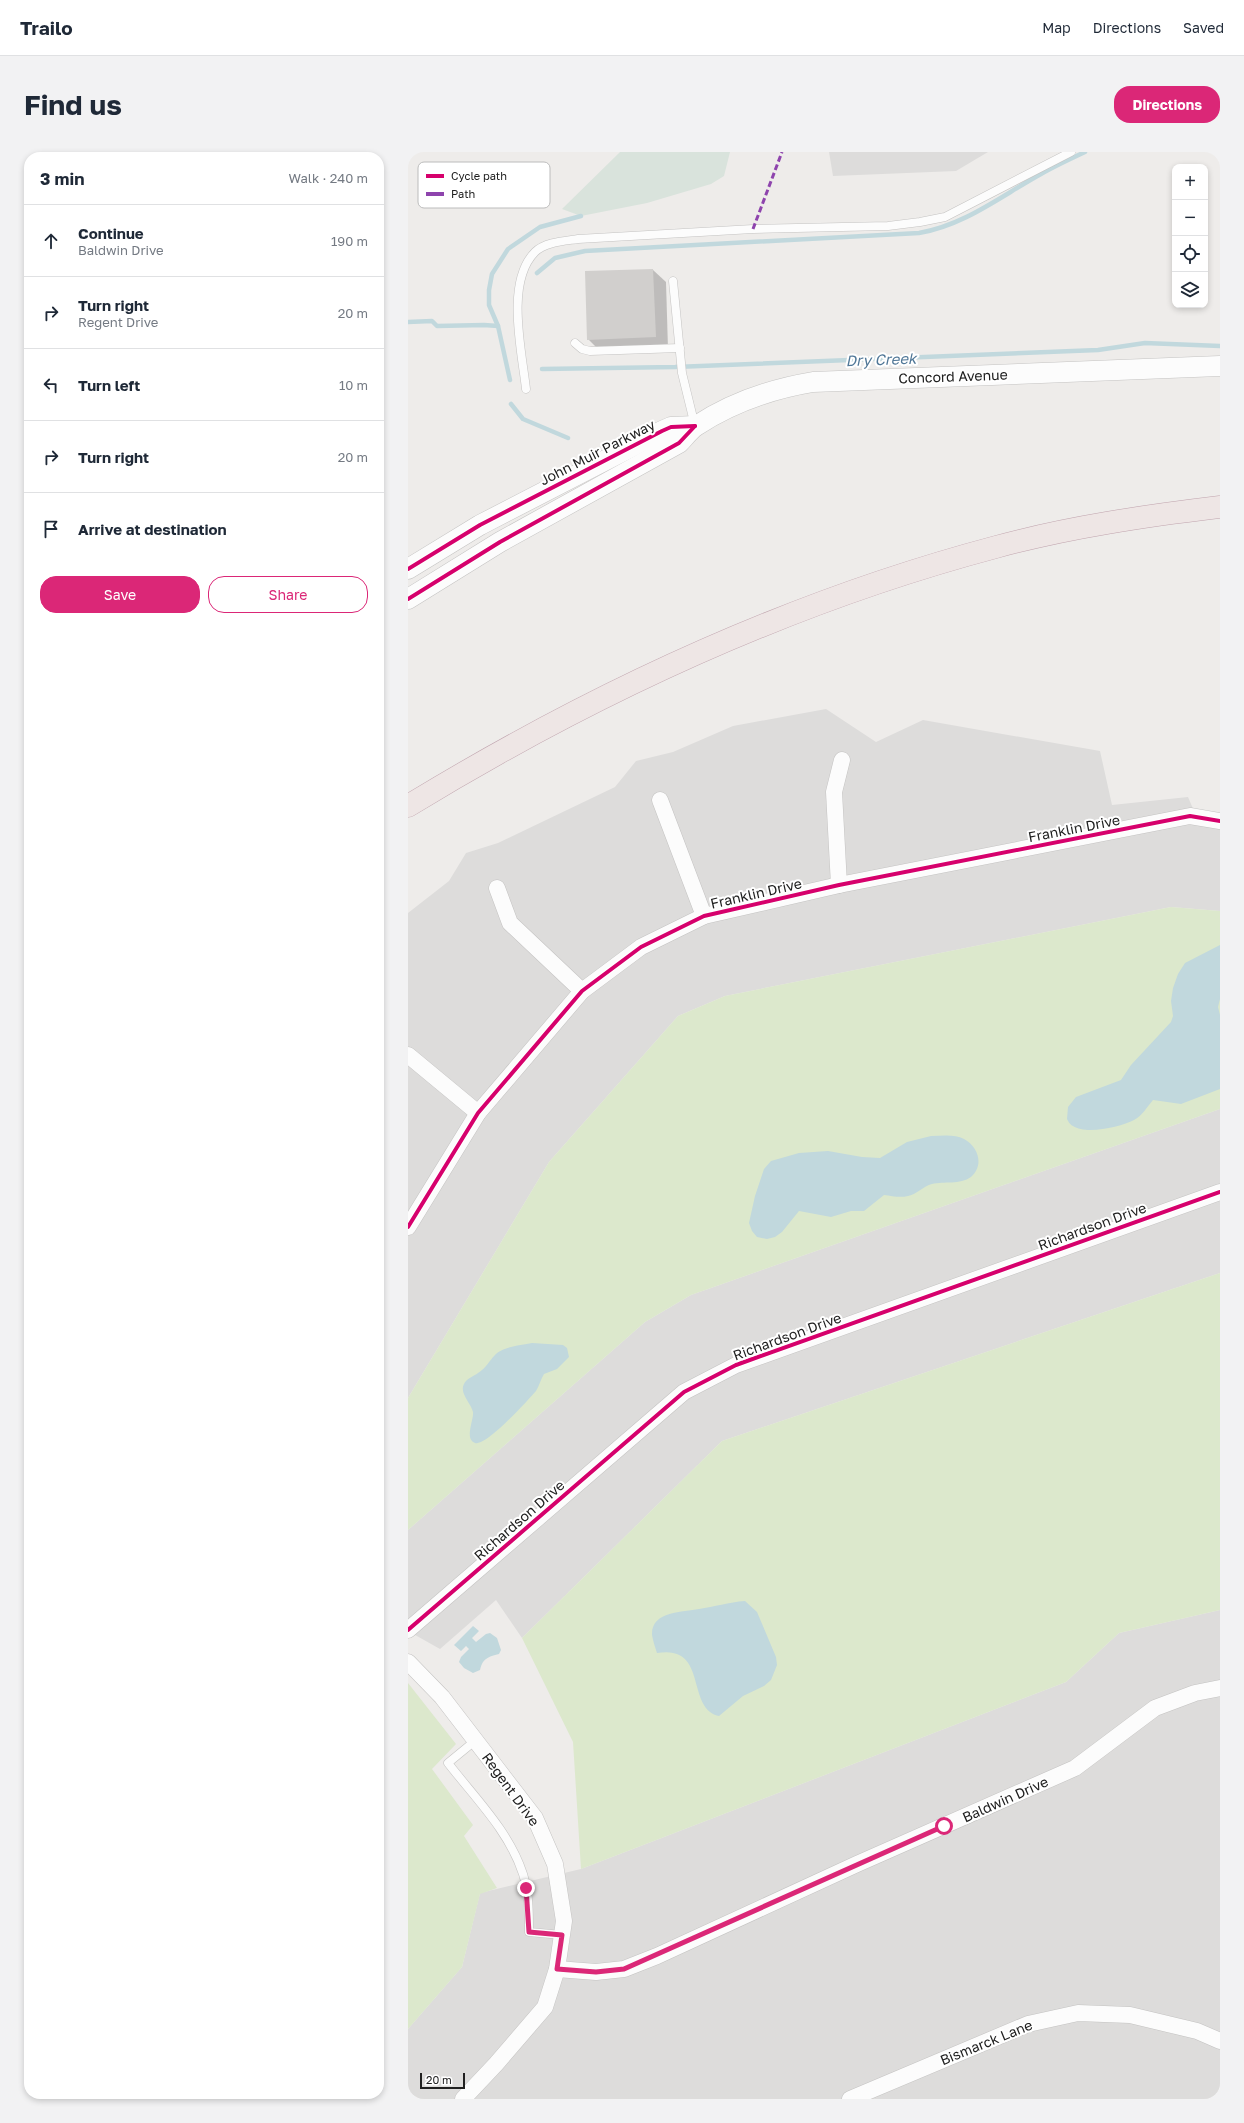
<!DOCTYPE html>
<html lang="en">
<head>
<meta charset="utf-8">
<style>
  :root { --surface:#fff; --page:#f2f2f3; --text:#1f2937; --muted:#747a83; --line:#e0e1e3; --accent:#db2777 }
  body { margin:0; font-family:"Golos Text",sans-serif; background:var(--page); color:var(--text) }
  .controls { position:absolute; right:12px; top:12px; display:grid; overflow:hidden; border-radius:8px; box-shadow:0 2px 6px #0003 }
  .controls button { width:36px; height:36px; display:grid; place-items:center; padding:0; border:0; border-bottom:1px solid var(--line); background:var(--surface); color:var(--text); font:20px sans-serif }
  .scale { position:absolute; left:12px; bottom:10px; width:45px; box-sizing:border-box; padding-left:4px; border:2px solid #202020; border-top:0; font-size:11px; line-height:14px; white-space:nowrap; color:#202020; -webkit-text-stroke:3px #fff; paint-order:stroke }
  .stop { position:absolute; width:12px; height:12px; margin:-9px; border:3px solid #db2777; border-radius:50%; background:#fff }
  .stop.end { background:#db2777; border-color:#fff; box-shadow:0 1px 4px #0008 }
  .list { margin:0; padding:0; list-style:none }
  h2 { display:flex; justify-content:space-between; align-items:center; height:52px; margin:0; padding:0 16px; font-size:17px }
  h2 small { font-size:13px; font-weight:400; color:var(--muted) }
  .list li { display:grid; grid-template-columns:26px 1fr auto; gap:12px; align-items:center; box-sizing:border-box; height:72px; padding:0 16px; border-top:1px solid var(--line) }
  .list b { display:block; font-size:15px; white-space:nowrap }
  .list p { margin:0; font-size:13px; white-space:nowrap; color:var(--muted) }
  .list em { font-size:13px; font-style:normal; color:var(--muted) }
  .actions { display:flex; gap:8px; padding:12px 16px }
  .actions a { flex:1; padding:9px 0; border:1px solid var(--accent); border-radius:16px; text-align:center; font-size:14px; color:var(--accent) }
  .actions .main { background:var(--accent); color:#fff }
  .icon { flex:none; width:22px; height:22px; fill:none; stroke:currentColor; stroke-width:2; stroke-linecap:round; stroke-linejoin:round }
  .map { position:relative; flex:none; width:812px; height:1947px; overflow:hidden; border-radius:16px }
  header { display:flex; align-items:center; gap:24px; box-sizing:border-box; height:56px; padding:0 20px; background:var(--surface); border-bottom:1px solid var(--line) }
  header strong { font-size:19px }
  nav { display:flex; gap:22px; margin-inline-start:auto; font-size:14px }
  .intro { display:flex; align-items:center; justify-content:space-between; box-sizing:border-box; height:96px; padding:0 24px }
  h1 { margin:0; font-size:28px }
  .button { padding:10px 18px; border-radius:16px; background:var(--accent); color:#fff; font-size:14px; font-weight:700 }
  main { display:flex; gap:24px; padding:0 24px }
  aside { flex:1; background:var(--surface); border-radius:16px; box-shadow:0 2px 6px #0003 }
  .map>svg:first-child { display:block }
  .residential { fill:#dddcdb }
  .grass { fill:#dce8cc }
  .wetland { fill:#d9e3dc }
  .water { fill:#c1d8dd }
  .shadow { fill:#0003 }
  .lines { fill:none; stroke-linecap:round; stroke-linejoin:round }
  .stream { stroke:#c1d8dd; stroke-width:4.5 }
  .building { fill:#d1cfcd }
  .service-casing { stroke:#c4c3c2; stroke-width:9 }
  .minor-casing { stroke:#c4c3c2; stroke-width:17 }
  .tertiary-casing { stroke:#c4c3c2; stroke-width:21 }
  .trunk-casing { stroke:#c0a4ae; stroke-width:23 }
  .service { stroke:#fcfcfc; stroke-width:8 }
  .minor { stroke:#fcfcfc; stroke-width:16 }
  .tertiary { stroke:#fcfcfc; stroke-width:20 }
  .trunk { stroke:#eee6e5; stroke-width:22 }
  .quiet { stroke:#8e44ad; stroke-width:3; stroke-dasharray:6 3; stroke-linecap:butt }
  .cycleway-casing { stroke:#fff; stroke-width:6 }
  .cycleway { stroke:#d6006c; stroke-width:4 }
  .route { stroke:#db2777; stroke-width:5 }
  .labels { text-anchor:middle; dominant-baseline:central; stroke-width:4; stroke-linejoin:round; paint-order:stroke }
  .street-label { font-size:14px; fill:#202020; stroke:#fff }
  .water-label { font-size:15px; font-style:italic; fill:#507797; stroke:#fff }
  .key { fill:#fff; stroke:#bcbcbc; stroke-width:1 }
  .key-label { font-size:11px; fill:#202020 }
</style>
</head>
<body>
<header>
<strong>Trailo</strong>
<nav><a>Map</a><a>Directions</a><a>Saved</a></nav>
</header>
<div class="intro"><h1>Find us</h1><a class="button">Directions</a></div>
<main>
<aside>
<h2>3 min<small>Walk · 240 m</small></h2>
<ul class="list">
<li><svg class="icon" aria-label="ahead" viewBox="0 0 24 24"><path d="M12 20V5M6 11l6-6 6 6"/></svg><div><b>Continue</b><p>Baldwin Drive</p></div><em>190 m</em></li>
<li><svg class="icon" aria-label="right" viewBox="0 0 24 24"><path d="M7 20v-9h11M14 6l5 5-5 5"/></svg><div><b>Turn right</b><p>Regent Drive</p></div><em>20 m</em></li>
<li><svg class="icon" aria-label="left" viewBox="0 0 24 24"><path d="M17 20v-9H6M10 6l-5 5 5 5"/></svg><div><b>Turn left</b></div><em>10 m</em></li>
<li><svg class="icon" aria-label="right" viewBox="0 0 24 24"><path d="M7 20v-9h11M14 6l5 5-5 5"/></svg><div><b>Turn right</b></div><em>20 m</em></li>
<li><svg class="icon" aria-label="arrive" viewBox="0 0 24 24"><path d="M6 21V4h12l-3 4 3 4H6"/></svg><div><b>Arrive at destination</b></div></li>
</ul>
<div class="actions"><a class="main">Save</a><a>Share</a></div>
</aside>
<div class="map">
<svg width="812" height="1947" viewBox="0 0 812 1947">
  <rect width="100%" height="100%" fill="#eeecea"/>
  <g class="residential">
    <path d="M 421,0 L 580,0 L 548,19 L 425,24 Z"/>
    <path d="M 418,557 L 468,590 L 515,568 L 692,599 L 704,653 L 780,645 L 786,659 L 812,664 L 812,759 L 763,755 L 317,844 L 270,864 L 141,1010 L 0,1246 L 0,761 L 41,729 L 58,701 L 90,691 L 207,635 L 228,609 L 265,600 L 325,574 Z"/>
    <path d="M 812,957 L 812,1121 L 314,1289 L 114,1486 L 88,1448 L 32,1497 L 0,1479 L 0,1378 L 237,1170 L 283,1143 Z"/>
    <path d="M 812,1458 L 812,1947 L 0,1947 L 0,1877 L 54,1815 L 72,1741 L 173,1717 L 658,1530 L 711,1481 Z"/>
  </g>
  <g class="grass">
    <path d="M 763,755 L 812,759 L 812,957 L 283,1143 L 237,1170 L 0,1378 L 0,1246 L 141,1010 L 270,864 L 317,844 Z"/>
    <path d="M 812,1121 L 812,1458 L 711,1481 L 658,1530 L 173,1717 L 165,1590 L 114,1486 L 314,1289 Z"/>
    <path d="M 0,1531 L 48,1592 L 24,1617 L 65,1673 L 56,1684 L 89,1736 L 72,1742 L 54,1815 L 0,1877 Z"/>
  </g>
  <path class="wetland" d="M 212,0 L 322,0 L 316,24 L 303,32 L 239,51 L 173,64 L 154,57 Z"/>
  <g class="water">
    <path d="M 812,793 L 812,847 L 810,855 L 812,863 L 812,937 L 773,952 L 745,948 C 739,955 734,964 726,968 C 713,975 678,983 665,974 C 662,973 660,969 659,967 L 660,955 L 668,945 L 713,928 L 723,913 L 763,870 L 765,864 L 763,849 L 765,836 L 770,822 L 777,811 Z"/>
    <path d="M 523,984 C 534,984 547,982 556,987 C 571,995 576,1014 563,1025 C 552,1033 536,1029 524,1032 C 515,1034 510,1042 500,1044 C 492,1046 484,1044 476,1043 L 456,1059 L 443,1059 L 423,1065 L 391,1059 L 374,1080 L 367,1085 L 359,1087 L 349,1085 L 344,1079 L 341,1071 L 347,1044 L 356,1017 L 363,1009 L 391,1001 L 420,999 L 454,1005 L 472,1006 L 499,990 Z"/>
    <path d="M 124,1191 L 155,1193 L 159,1196 L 161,1205 L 149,1217 L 136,1222 C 133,1227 131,1234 128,1239 C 120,1248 78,1295 67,1291 C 56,1287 66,1268 65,1260 C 63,1251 51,1241 56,1232 C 58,1227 66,1224 70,1221 C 78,1216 81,1209 87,1203 C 94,1195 113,1193 124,1191 Z"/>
    <path d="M 337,1449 L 349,1460 L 368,1505 L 369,1513 L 363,1528 L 356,1534 L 335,1544 L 311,1564 C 277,1556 301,1492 249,1501 C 247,1495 245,1489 244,1483 C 243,1459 275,1460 291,1457 C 306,1455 321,1450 337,1449 Z"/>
    <path d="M 65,1474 L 71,1479 L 64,1486 L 68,1490 L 78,1482 L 82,1481 L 89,1486 L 93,1498 L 91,1502 C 80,1505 75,1506 72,1518 L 65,1521 L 56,1516 L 51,1510 L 53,1505 L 61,1497 L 58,1494 L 53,1499 L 46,1493 Z"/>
  </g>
  <path class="shadow" d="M 245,118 L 258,130 L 260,197 L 193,200 L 180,187 Z"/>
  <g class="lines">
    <g class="stream">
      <path d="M 129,121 L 147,106 L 177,99 L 511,81 C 557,73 593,44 633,22 C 647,14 662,7 677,0"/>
      <path d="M 0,170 L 24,169 L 29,174 L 76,173 L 90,174"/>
      <path d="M 134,217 L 267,215 L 690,198 L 737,191 L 812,194"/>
      <path d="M 102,228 L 90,174 L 81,153 L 81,138 L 84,122 L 100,97 L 132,75 L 173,64"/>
      <path d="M 103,252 L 115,267 L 160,286"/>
    </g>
  </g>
  <path class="building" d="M 245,117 L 248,185 L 179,188 L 177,119 Z"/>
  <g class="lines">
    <g class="service-casing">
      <g id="service">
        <path d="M 265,129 L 274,221 L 287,274"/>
        <path d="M 167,191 L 174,197 L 182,199 L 272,196"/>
        <path d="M 118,237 C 114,200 97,130 127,100 C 137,90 157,89 170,87 L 345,77 L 480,74 L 512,70 L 537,65 L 663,0"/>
        <path d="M 68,1588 L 40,1611 C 67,1646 101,1679 115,1722 C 121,1741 121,1761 121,1780 L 154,1783"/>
      </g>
    </g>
    <g class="minor-casing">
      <g id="minor">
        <path d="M 252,648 L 296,764"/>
        <path d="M 431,733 L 426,640 L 434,608"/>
        <path d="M 89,736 L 102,771 L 174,839"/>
        <path d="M 0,903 L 70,961"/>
        <path d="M 0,1075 L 70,961 L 174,839 L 233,795 L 296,764 L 431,733 L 782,664 L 812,669"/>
        <path d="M 0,1478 L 276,1240 L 328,1213 L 812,1040"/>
        <path d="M 0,1510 L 34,1545 L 127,1666 L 147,1712 L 156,1769 L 149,1817 L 137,1855 L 88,1912 L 55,1947"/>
        <path d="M 149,1817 L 188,1820 L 216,1817 L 249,1804 L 449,1712 L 667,1616 L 747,1556 L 787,1541 L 812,1536"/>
        <path d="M 442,1947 L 620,1872 L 670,1861 L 722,1863 L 789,1879 L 812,1889"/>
      </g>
    </g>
    <g class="tertiary-casing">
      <g id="tertiary">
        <path d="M 0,417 L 72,373 L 254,279 L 263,275 L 287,274"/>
        <path d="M 0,447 L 92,390 L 271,291 C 276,286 282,278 288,274 C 323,251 363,237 405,230 L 812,214"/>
      </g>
    </g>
    <g class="trunk-casing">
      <path id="trunk" d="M 0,654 C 182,543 381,450 588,395 C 661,375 737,364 812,355"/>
    </g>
    <use href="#service" class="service"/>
    <use href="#minor" class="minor"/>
    <use href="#tertiary" class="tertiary"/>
    <use href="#trunk" class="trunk"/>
    <path class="quiet" d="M 345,77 L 374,0"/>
    <g class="cycleway-casing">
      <g id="cycleway">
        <path d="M 0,417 L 72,373 L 254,279 L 263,275 L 287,274"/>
        <path d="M 0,447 L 92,390 L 271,291 L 287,274"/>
        <path d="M 0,1075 L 70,961 L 174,839 L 233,795 L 296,764 L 431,733 L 782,664 L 812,669"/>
        <path d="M 0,1478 L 276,1240 L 328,1213 L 812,1040"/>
      </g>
    </g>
    <use href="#cycleway" class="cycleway"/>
  </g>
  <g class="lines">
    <path class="route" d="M 118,1736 L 121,1780 L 154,1783 L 149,1817 L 188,1820 L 216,1817 L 536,1674"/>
  </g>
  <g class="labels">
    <g class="street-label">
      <text transform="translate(545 224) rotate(-2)">Concord Avenue</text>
      <text transform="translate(189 300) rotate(-27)">John Muir Parkway</text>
      <text transform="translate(666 676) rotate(-11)">Franklin Drive</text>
      <text transform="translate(348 741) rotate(-13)">Franklin Drive</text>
      <text transform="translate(684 1074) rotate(-20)">Richardson Drive</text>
      <text transform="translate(379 1184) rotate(-20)">Richardson Drive</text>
      <text transform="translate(111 1368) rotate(-41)">Richardson Drive</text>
      <text transform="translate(103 1637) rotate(54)">Regent Drive</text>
      <text transform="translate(597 1647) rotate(-24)">Baldwin Drive</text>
      <text transform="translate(578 1890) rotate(-22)">Bismarck Lane</text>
    </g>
    <g class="water-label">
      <text transform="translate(473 207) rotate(-2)">Dry Creek</text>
    </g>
  </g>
  <rect x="10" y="10" width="132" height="46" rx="6" class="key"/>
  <rect x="18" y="22" width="18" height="4" fill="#d6006c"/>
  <rect x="18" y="40" width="18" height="4" fill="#8e44ad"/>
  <g class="key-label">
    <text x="43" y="28">Cycle path</text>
    <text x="43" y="46">Path</text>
  </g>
</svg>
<div class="controls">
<button>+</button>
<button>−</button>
<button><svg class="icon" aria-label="locate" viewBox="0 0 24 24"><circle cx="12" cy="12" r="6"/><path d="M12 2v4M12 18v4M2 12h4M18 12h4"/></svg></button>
<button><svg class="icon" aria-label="layers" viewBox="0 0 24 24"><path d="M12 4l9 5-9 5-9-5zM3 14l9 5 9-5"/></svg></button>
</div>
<div class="scale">20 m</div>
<div class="stop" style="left:536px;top:1674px"></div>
<div class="stop end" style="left:118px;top:1736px"></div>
</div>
</main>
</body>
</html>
